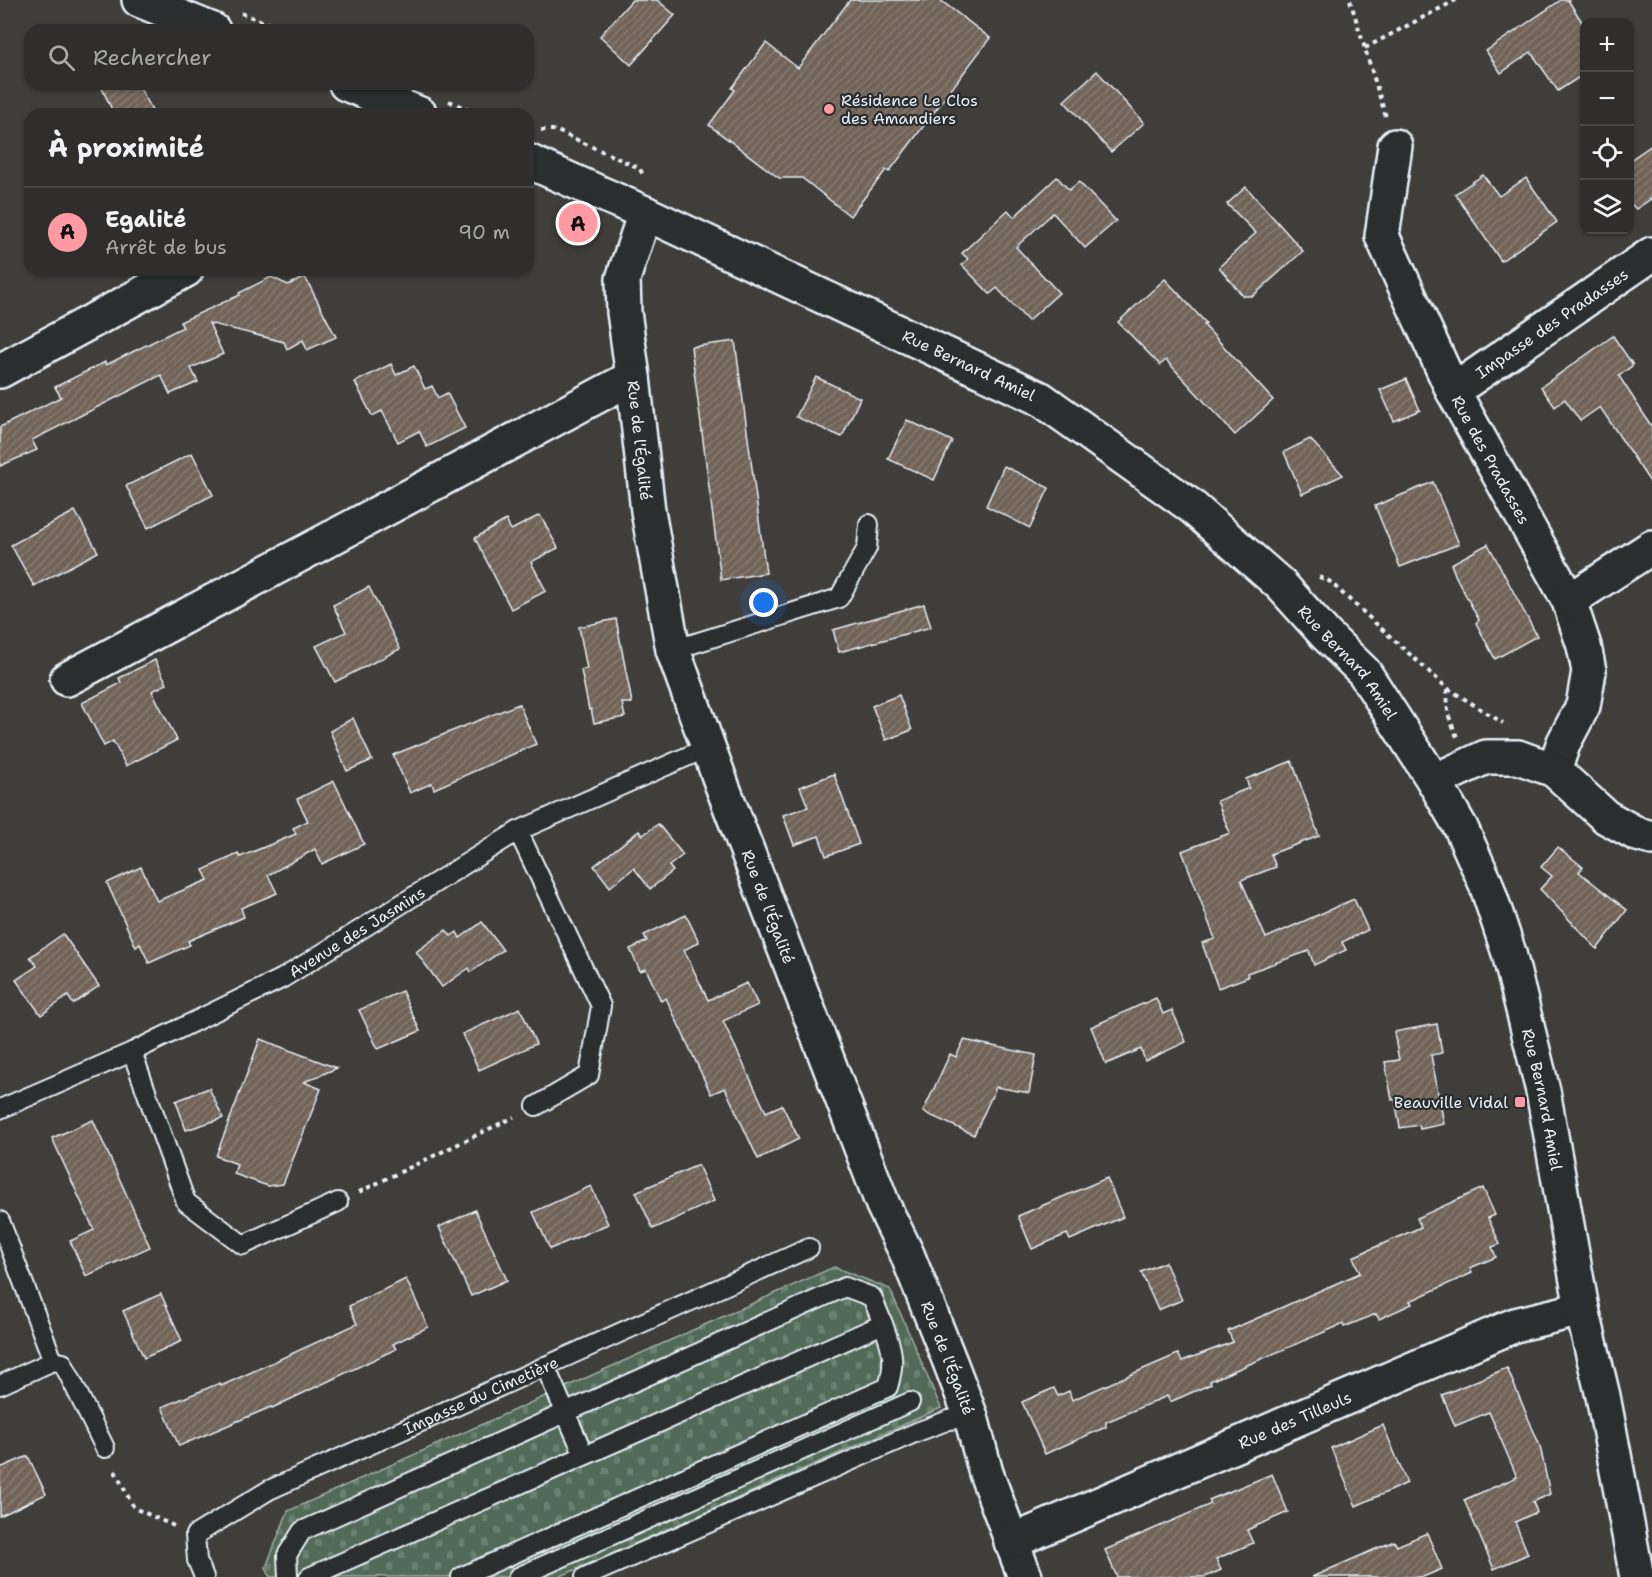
<!DOCTYPE html>
<html lang="fr">
<head>
<meta charset="utf-8">
<style>
  :root { --surface:#2f2e2c; --page:#3b3a38; --text:#f1f3f6; --muted:#a7a8a9; --line:#4a4a48; --accent:#ff9aa2 }
  body { margin:0; font-family:"Shantell Sans",sans-serif; background:var(--page); color:var(--text) }
  .controls { position:absolute; right:18px; top:18px; display:grid; overflow:hidden; border-radius:12px; box-shadow:0 2px 4px #0004 }
  .controls button { width:54px; height:54px; display:grid; place-items:center; padding:0; border:0; border-bottom:2px solid var(--line); background:var(--surface); color:var(--text); font:30px sans-serif }
  .you { position:absolute; left:764px; top:603px; width:21px; height:21px; margin:-15px; border:4px solid #fff; border-radius:50%; background:#1a73e8; box-shadow:0 0 0 9px #1a73e833 }
  .badge { display:grid; place-items:center; width:39px; height:39px; border-radius:50%; background:var(--accent); color:#111; font-size:20px; font-weight:700 }
  .pin { position:absolute; translate:-50% -50%; border:3px solid #fff; box-shadow:0 2px 6px #0006 }
  .list { margin:0; padding:0; list-style:none }
  h2 { display:flex; justify-content:space-between; align-items:center; height:78px; margin:0; padding:0 24px; font-size:26px }
  h2 small { font-size:20px; font-weight:400; color:var(--muted) }
  .list li { display:grid; grid-template-columns:39px 1fr auto; gap:18px; align-items:center; box-sizing:border-box; height:90px; padding:0 24px; border-top:2px solid var(--line) }
  .list b { display:block; font-size:22px; white-space:nowrap }
  .list p { margin:0; font-size:20px; white-space:nowrap; color:var(--muted) }
  .list em { font-size:20px; font-style:normal; color:var(--muted) }
  .icon { flex:none; width:33px; height:33px; fill:none; stroke:currentColor; stroke-width:2; stroke-linecap:round; stroke-linejoin:round }
  .map { position:relative; flex:none; width:1652px; height:1577px; overflow:hidden }
  .search { position:absolute; background:var(--surface); box-shadow:0 2px 4px #0004; left:24px; top:24px; width:510px; height:66px; display:flex; align-items:center; gap:15px; box-sizing:border-box; padding:0 21px; border-radius:18px; color:var(--muted); font-size:22px }
  .panel { position:absolute; background:var(--surface); box-shadow:0 2px 4px #0004; left:24px; top:108px; width:510px; height:168px; border-radius:18px }
  .map>svg:first-child { display:block }
  .cemetery { fill:url(#cemetery-stones); stroke:#9daea8; stroke-width:1.5 }
  .building { fill:url(#building-hatch); stroke:#e8f1f8; stroke-width:1.5 }
  .lines { fill:none; stroke-linecap:round; stroke-linejoin:round }
  .lane-casing { stroke:#e8f1f8; stroke-width:22 }
  .street-casing { stroke:#e8f1f8; stroke-width:38 }
  .secondary-casing { stroke:#e8f1f8; stroke-width:38 }
  .path { stroke:#e8f1f8; stroke-width:4; stroke-dasharray:4.5 4.5; stroke-linecap:butt }
  .lane { stroke:#2a2d2e; stroke-width:18 }
  .street { stroke:#2a2d2e; stroke-width:33 }
  .secondary { stroke:#2a2d2e; stroke-width:33 }
  .poi-dot { fill:#ff9aa2; stroke:#2a2d2e; stroke-width:2 }
  .labels { text-anchor:middle; dominant-baseline:central; stroke-width:4.5; stroke-linejoin:round; paint-order:stroke }
  .poi-label { font-size:16px; fill:#e8f1f8; stroke:#2a2d2e; text-anchor:start }
  .street-label { font-size:16px; fill:#e8f1f8; stroke:#2a2d2e }
</style>
</head>
<body>
<div class="map">
<svg width="1652" height="1577" viewBox="0 0 1652 1577">
  <defs>
    <pattern id="cemetery-stones" width="16" height="16" patternUnits="userSpaceOnUse" patternTransform="scale(1.5)"><rect width="16" height="16" fill="#526b58"/><path d="M2 7V4a2 2 0 0 1 4 0v3zM10 15v-3a2 2 0 0 1 4 0v3z" fill="#6b8171"/></pattern>
    <pattern id="building-hatch" width="6" height="6" patternUnits="userSpaceOnUse" patternTransform="scale(1.5)"><rect width="6" height="6" fill="#716458"/><path d="M-1 1l2-2M0 6l6-6M5 7l2-2" fill="none" stroke="#857b71"/></pattern>
  </defs>
  <rect width="100%" height="100%" fill="#3f3e3b"/>
  <filter id="ink" filterUnits="userSpaceOnUse"><feTurbulence type="fractalNoise" baseFrequency=".0167" numOctaves="2"/><feDisplacementMap in="SourceGraphic" scale="12" xChannelSelector="R" yChannelSelector="G"/><feConvolveMatrix kernelMatrix="1 2 1 2 8 2 1 2 1" color-interpolation-filters="sRGB"/></filter>
  <g filter="url(#ink)">
    <path class="cemetery" d="M 834,1267 L 890,1289 L 941,1408 L 559,1577 L 270,1577 L 266,1567 L 288,1511 Z"/>
    <g class="building">
      <path d="M 632,0 L 657,0 L 675,15 L 631,65 L 600,36 Z"/>
      <path d="M 850,0 L 940,0 L 990,38 L 889,172 L 886,170 L 850,216 L 802,178 L 779,178 L 709,125 L 735,90 L 732,88 L 766,43 L 798,68 Z"/>
      <path d="M 1561,0 L 1568,0 L 1584,25 L 1584,74 L 1558,91 L 1531,52 L 1501,73 L 1486,51 Z"/>
      <path d="M 1097,71 L 1144,123 L 1111,152 L 1064,101 Z"/>
      <path d="M 100,84 L 138,84 L 154,114 L 114,114 Z"/>
      <path d="M 1652,145 L 1652,198 L 1636,209 L 1632,205 L 1629,207 L 1629,161 Z"/>
      <path d="M 1483,175 L 1499,196 L 1526,178 L 1557,222 L 1501,261 L 1455,194 Z"/>
      <path d="M 1057,177 L 1069,190 L 1079,182 L 1116,221 L 1085,248 L 1053,213 L 1016,247 L 1059,293 L 1028,321 L 997,288 L 990,294 L 962,265 L 968,259 L 962,253 L 1008,210 L 1014,217 Z"/>
      <path d="M 1246,187 L 1303,251 L 1253,296 L 1243,296 L 1219,267 L 1256,233 L 1227,204 Z"/>
      <path d="M 271,277 L 288,285 L 305,277 L 336,337 L 307,350 L 303,340 L 287,349 L 284,342 L 209,323 L 223,354 L 191,368 L 198,382 L 170,394 L 161,375 L 32,440 L 37,450 L 0,466 L 0,427 L 61,397 L 55,387 L 105,362 L 106,365 L 183,327 L 180,322 L 240,295 L 239,293 Z"/>
      <path d="M 1165,279 L 1206,323 L 1204,325 L 1273,400 L 1235,435 L 1166,360 L 1160,365 L 1118,322 Z"/>
      <path d="M 1613,336 L 1633,365 L 1619,376 L 1652,427 L 1652,485 L 1600,407 L 1580,421 L 1565,399 L 1555,407 L 1541,387 Z"/>
      <path d="M 735,341 L 766,573 L 721,580 L 691,347 Z"/>
      <path d="M 391,364 L 396,375 L 414,366 L 425,389 L 432,386 L 438,398 L 447,393 L 465,428 L 427,447 L 419,431 L 398,442 L 382,411 L 372,416 L 355,382 Z"/>
      <path d="M 816,377 L 860,398 L 842,437 L 796,417 Z"/>
      <path d="M 1406,379 L 1420,410 L 1394,421 L 1380,390 Z"/>
      <path d="M 907,420 L 952,441 L 934,480 L 888,459 Z"/>
      <path d="M 1310,439 L 1343,475 L 1302,494 L 1284,452 Z"/>
      <path d="M 192,453 L 213,495 L 148,528 L 126,486 Z"/>
      <path d="M 1004,466 L 1049,488 L 1030,528 L 986,506 Z"/>
      <path d="M 1433,482 L 1459,544 L 1400,567 L 1375,506 Z"/>
      <path d="M 75,511 L 98,552 L 34,586 L 11,545 Z"/>
      <path d="M 540,515 L 558,548 L 531,562 L 546,591 L 511,609 L 475,538 L 506,520 L 511,530 Z"/>
      <path d="M 1488,544 L 1537,636 L 1495,659 L 1476,623 L 1479,620 L 1456,577 L 1451,564 Z"/>
      <path d="M 369,587 L 400,649 L 335,682 L 316,646 L 346,632 L 333,605 Z"/>
      <path d="M 924,604 L 931,627 L 839,652 L 833,630 Z"/>
      <path d="M 616,619 L 632,703 L 622,703 L 625,717 L 594,723 L 591,709 L 589,710 L 581,670 L 587,669 L 579,627 Z"/>
      <path d="M 155,660 L 167,684 L 152,691 L 177,740 L 126,766 L 113,741 L 104,746 L 82,703 L 121,683 L 119,678 Z"/>
      <path d="M 899,695 L 912,730 L 886,740 L 872,706 Z"/>
      <path d="M 519,704 L 536,744 L 434,789 L 432,783 L 410,793 L 393,755 Z"/>
      <path d="M 353,718 L 372,760 L 347,771 L 330,731 Z"/>
      <path d="M 1292,761 L 1319,836 L 1271,854 L 1276,867 L 1241,880 L 1266,938 L 1354,899 L 1368,930 L 1342,942 L 1346,950 L 1314,965 L 1309,951 L 1247,973 L 1248,977 L 1218,988 L 1202,943 L 1215,939 L 1182,851 L 1230,833 L 1217,801 L 1249,788 L 1246,779 Z"/>
      <path d="M 834,774 L 859,844 L 826,856 L 819,836 L 794,845 L 783,815 L 808,807 L 800,787 Z"/>
      <path d="M 334,781 L 364,844 L 322,864 L 315,849 L 268,875 L 277,893 L 241,908 L 244,917 L 188,941 L 190,945 L 149,963 L 140,944 L 136,947 L 107,883 L 141,867 L 157,901 L 208,880 L 203,870 L 238,854 L 240,857 L 296,834 L 293,828 L 308,821 L 297,799 Z"/>
      <path d="M 658,824 L 683,855 L 669,866 L 673,871 L 650,889 L 634,868 L 610,887 L 594,866 L 639,831 L 643,835 Z"/>
      <path d="M 1558,847 L 1583,867 L 1579,872 L 1627,910 L 1597,949 L 1540,889 L 1552,876 L 1541,867 Z"/>
      <path d="M 686,915 L 699,942 L 684,950 L 708,1000 L 747,983 L 758,1005 L 723,1021 L 766,1112 L 782,1105 L 799,1139 L 758,1159 L 725,1088 L 711,1094 L 666,998 L 661,1001 L 646,969 L 640,971 L 630,949 L 647,941 L 644,935 Z"/>
      <path d="M 482,922 L 503,950 L 471,972 L 469,968 L 442,987 L 416,952 L 446,930 L 451,936 L 457,932 L 460,938 Z"/>
      <path d="M 63,934 L 99,986 L 73,1004 L 68,996 L 41,1015 L 16,980 L 37,966 L 30,957 Z"/>
      <path d="M 402,991 L 420,1031 L 378,1049 L 359,1010 Z"/>
      <path d="M 1156,998 L 1163,1014 L 1172,1010 L 1186,1042 L 1145,1061 L 1141,1049 L 1106,1064 L 1091,1027 Z"/>
      <path d="M 520,1008 L 536,1044 L 479,1070 L 462,1034 Z"/>
      <path d="M 1437,1024 L 1442,1053 L 1431,1055 L 1444,1124 L 1420,1129 L 1419,1125 L 1400,1128 L 1395,1099 L 1392,1100 L 1385,1062 L 1399,1060 L 1394,1032 Z"/>
      <path d="M 260,1039 L 337,1068 L 304,1082 L 321,1089 L 283,1184 L 268,1186 L 234,1174 L 237,1164 L 216,1156 Z"/>
      <path d="M 964,1040 L 1036,1055 L 1029,1093 L 996,1087 L 974,1135 L 923,1112 L 950,1054 L 956,1057 Z"/>
      <path d="M 209,1088 L 223,1118 L 186,1130 L 176,1101 Z"/>
      <path d="M 93,1120 L 150,1247 L 86,1276 L 70,1241 L 94,1230 L 52,1138 Z"/>
      <path d="M 698,1165 L 714,1201 L 653,1229 L 636,1192 Z"/>
      <path d="M 1107,1178 L 1123,1217 L 1070,1240 L 1067,1234 L 1032,1249 L 1018,1216 Z"/>
      <path d="M 591,1186 L 608,1224 L 550,1249 L 533,1212 Z"/>
      <path d="M 1483,1188 L 1495,1215 L 1488,1218 L 1500,1244 L 1492,1247 L 1496,1257 L 1470,1268 L 1472,1273 L 1410,1301 L 1412,1304 L 1379,1319 L 1376,1314 L 1344,1327 L 1343,1324 L 1210,1381 L 1211,1384 L 1170,1402 L 1167,1396 L 1106,1422 L 1106,1427 L 1045,1454 L 1022,1402 L 1054,1388 L 1058,1396 L 1069,1391 L 1072,1400 L 1178,1354 L 1182,1361 L 1233,1342 L 1228,1331 L 1360,1273 L 1353,1257 L 1421,1227 L 1417,1218 Z"/>
      <path d="M 475,1210 L 507,1280 L 471,1296 L 439,1227 Z"/>
      <path d="M 1165,1262 L 1182,1300 L 1158,1310 L 1141,1272 Z"/>
      <path d="M 406,1279 L 428,1327 L 393,1344 L 396,1349 L 272,1408 L 271,1407 L 179,1446 L 162,1407 L 220,1383 L 221,1386 L 357,1324 L 349,1306 Z"/>
      <path d="M 161,1294 L 182,1341 L 144,1358 L 123,1311 Z"/>
      <path d="M 1507,1368 L 1540,1446 L 1550,1494 L 1533,1502 L 1537,1512 L 1515,1522 L 1528,1554 L 1494,1569 L 1464,1500 L 1517,1477 L 1489,1412 L 1455,1426 L 1442,1395 Z"/>
      <path d="M 1383,1425 L 1407,1483 L 1356,1506 L 1331,1448 Z"/>
      <path d="M 28,1456 L 46,1494 L 0,1516 L 0,1468 Z"/>
      <path d="M 1272,1474 L 1288,1512 L 1247,1530 L 1253,1543 L 1216,1559 L 1221,1570 L 1205,1577 L 1117,1577 L 1105,1550 L 1211,1504 L 1209,1500 Z"/>
      <path d="M 1427,1533 L 1442,1569 L 1423,1577 L 1312,1577 L 1394,1541 L 1397,1546 Z"/>
    </g>
    <g class="lines">
      <g class="lane-casing">
        <g id="lane">
          <path d="M 673,650 L 839,598 L 867,548 L 869,524"/>
          <path d="M 518,831 L 601,1006 L 589,1075 L 536,1106"/>
          <path d="M 132,1052 L 186,1202 L 243,1245 L 338,1202"/>
          <path id="s1" d="M 0,1109 L 132,1052 L 283,978 L 518,831 L 709,747"/>
          <path d="M 0,1221 L 53,1361 L 0,1385"/>
          <path d="M 53,1361 L 63,1363 L 105,1448"/>
          <path d="M 545,1366 L 584,1455"/>
          <path id="s2" d="M 204,1577 L 197,1560 L 195,1535 L 269,1490 L 809,1248"/>
          <path d="M 288,1577 L 287,1555 L 302,1531 L 845,1287 L 872,1297 L 883,1324 L 309,1577"/>
          <path d="M 461,1577 L 888,1387 C 896,1361 892,1348 883,1324"/>
          <path d="M 518,1577 L 910,1402"/>
          <path d="M 585,1577 L 917,1432 L 949,1420 L 971,1417"/>
        </g>
      </g>
      <g class="street-casing">
        <g id="street">
          <path id="s3" d="M 1395,146 L 1382,236 L 1453,391 L 1569,601 L 1584,646 L 1589,671 L 1583,706 L 1564,742 L 1554,770"/>
          <path id="s4" d="M 645,213 L 623,279 L 624,312 L 633,377 L 648,511 L 673,650 L 723,788 L 883,1205 L 907,1254 L 950,1362 L 971,1417 L 986,1473 L 1025,1577"/>
          <path d="M 0,371 L 186,270"/>
          <path id="s5" d="M 1453,391 L 1652,254"/>
          <path d="M 1569,601 L 1652,547"/>
          <path d="M 67,679 L 633,377"/>
          <path d="M 1434,781 L 1486,757 L 1518,757 L 1554,770 L 1606,817 L 1637,834 L 1652,838"/>
          <path id="s6" d="M 1011,1542 L 1515,1325 L 1582,1309"/>
        </g>
      </g>
      <g class="secondary-casing">
        <g id="secondary">
          <path d="M 139,0 L 213,30"/>
          <path d="M 346,84 L 420,114"/>
          <path id="s7" d="M 528,161 L 645,213 L 1041,399 L 1191,506 L 1281,585 L 1326,635 L 1364,672 L 1434,781 L 1461,828 L 1486,884 L 1509,953 L 1543,1091 L 1582,1309 L 1603,1396 L 1637,1577"/>
        </g>
      </g>
      <g class="path">
        <path d="M 1350,0 L 1386,117"/>
        <path d="M 241,13 L 285,30"/>
        <path d="M 1365,48 L 1456,0"/>
        <path d="M 449,101 L 478,114"/>
        <path d="M 541,130 L 555,130 L 639,168 L 644,176"/>
        <path d="M 1319,577 L 1329,581 L 1447,688 L 1503,723"/>
        <path d="M 1447,689 L 1448,714 L 1457,737"/>
        <path d="M 359,1192 L 514,1117"/>
        <path d="M 115,1471 L 134,1508 L 174,1526"/>
      </g>
      <use href="#lane" class="lane"/>
      <use href="#street" class="street"/>
      <use href="#secondary" class="secondary"/>
    </g>
  </g>
  <g class="poi-dot">
    <circle cx="829" cy="109" r="6"/>
    <rect x="1514" y="1096" width="12" height="12" rx="3"/>
  </g>
  <g class="labels">
    <g class="poi-label">
      <text x="841" y="100">Résidence Le Clos<tspan x="841" dy="18">des Amandiers</tspan></text>
      <text x="1508" y="1102" text-anchor="end">Beauville Vidal</text>
    </g>
    <g class="street-label">
      <text stroke="none"><textPath href="#s5" startOffset="120">Impasse des Pradasses</textPath></text>
      <text stroke="none"><textPath href="#s7" startOffset="486">Rue Bernard Amiel</textPath></text>
      <text stroke="none"><textPath href="#s4" startOffset="232">Rue de l'Égalité</textPath></text>
      <text stroke="none"><textPath href="#s3" startOffset="340">Rue des Pradasses</textPath></text>
      <text stroke="none"><textPath href="#s7" startOffset="972">Rue Bernard Amiel</textPath></text>
      <text stroke="none"><textPath href="#s4" startOffset="718">Rue de l'Égalité</textPath></text>
      <text stroke="none"><textPath href="#s1" startOffset="399">Avenue des Jasmins</textPath></text>
      <text stroke="none"><textPath href="#s7" startOffset="1458">Rue Bernard Amiel</textPath></text>
      <text stroke="none"><textPath href="#s4" startOffset="1204">Rue de l'Égalité</textPath></text>
      <text stroke="none"><textPath href="#s2" startOffset="362">Impasse du Cimetière</textPath></text>
      <text stroke="none"><textPath href="#s6" startOffset="309">Rue des Tilleuls</textPath></text>
    </g>
  </g>
</svg>
<div class="controls">
<button>+</button>
<button>−</button>
<button><svg class="icon" aria-label="locate" viewBox="0 0 24 24"><circle cx="12" cy="12" r="6"/><path d="M12 2v4M12 18v4M2 12h4M18 12h4"/></svg></button>
<button><svg class="icon" aria-label="layers" viewBox="0 0 24 24"><path d="M12 4l9 5-9 5-9-5zM3 14l9 5 9-5"/></svg></button>
</div>
<div class="you"></div>
<div class="pin badge" style="left:578px;top:223px">A</div>
<div class="search"><svg class="icon" aria-label="search" viewBox="0 0 24 24"><circle cx="10" cy="10" r="6"/><path d="M15 15l6 6"/></svg>Rechercher</div>
<section class="panel">
<h2>À proximité<small></small></h2>
<ul class="list">
<li><span class="badge">A</span><div><b>Egalité</b><p>Arrêt de bus</p></div><em>90 m</em></li>
</ul>
</section>
</div>
</body>
</html>
